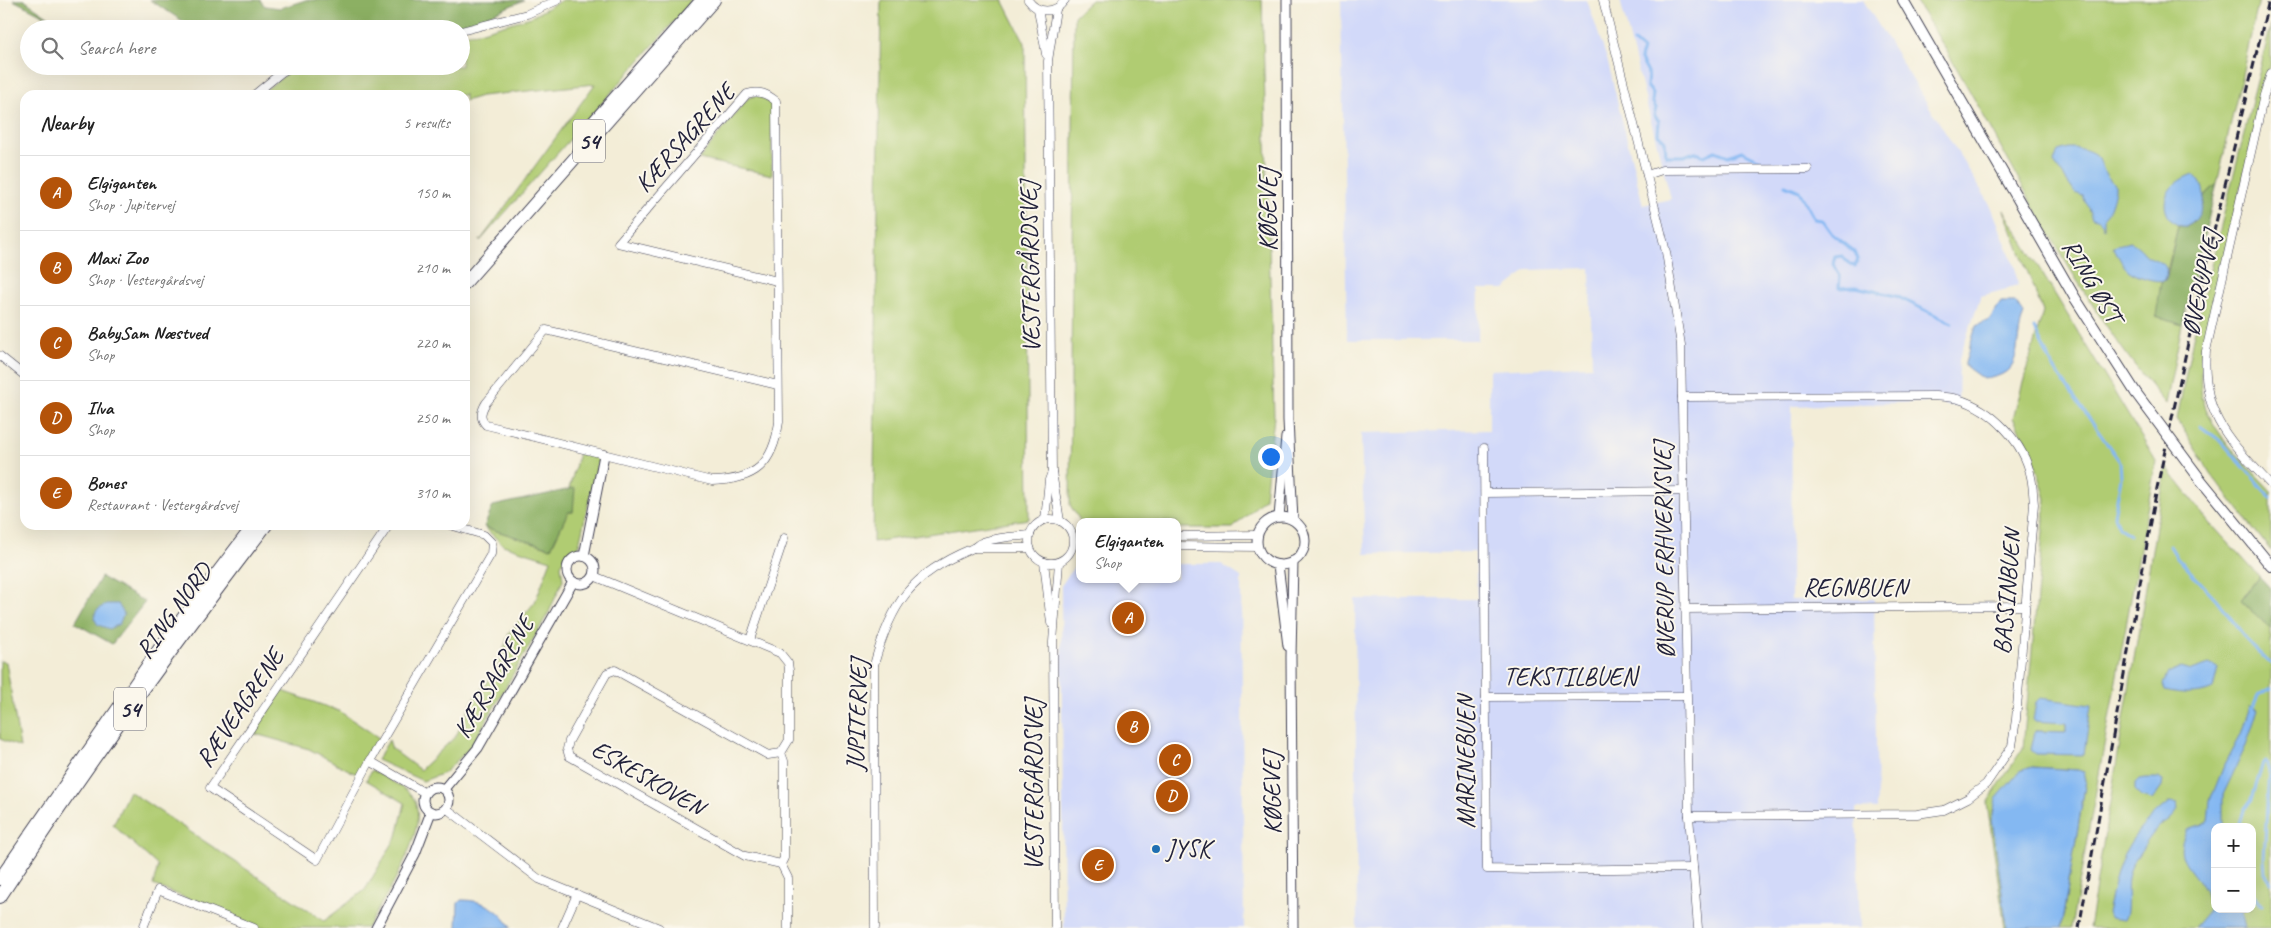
<!DOCTYPE html>
<html lang="en">
<head>
<meta charset="utf-8">
<style>
  :root { --surface:#fff; --page:#f6f6f6; --text:#222; --muted:#767676; --line:#e0e0e0; --accent:#b45309 }
  body { margin:0; font-family:Caveat,sans-serif; background:var(--page); color:var(--text) }
  .controls { position:absolute; right:15px; bottom:15px; display:grid; overflow:hidden; border-radius:10px; box-shadow:0 5px 20px #0002 }
  .controls button { width:45px; height:45px; display:grid; place-items:center; padding:0; border:0; border-bottom:1px solid var(--line); background:var(--surface); color:var(--text); font:25px sans-serif }
  .you { position:absolute; left:1270px; top:456px; width:18px; height:18px; margin:-12px; border:4px solid #fff; border-radius:50%; background:#1a73e8; box-shadow:0 0 0 8px #1a73e833 }
  .badge { display:grid; place-items:center; width:32px; height:32px; border-radius:50%; background:var(--accent); color:#fff; font-size:16px; font-weight:700 }
  .pin { position:absolute; translate:-50% -50%; border:2px solid #fff; box-shadow:0 1px 5px #0006 }
  .popup { position:absolute; left:1076px; top:518px; width:105px; height:65px; box-sizing:border-box; display:grid; place-content:center; border-radius:10px; background:var(--surface); filter:drop-shadow(0 1px 4px #0005); font-size:16px; white-space:nowrap; color:var(--muted) }
  .popup b { font-size:19px; color:var(--text) }
  .popup::after { content:''; position:absolute; left:50%; top:100%; margin-left:-10px; border:10px solid transparent; border-top-color:var(--surface) }
  .list { margin:0; padding:0; list-style:none }
  h2 { display:flex; justify-content:space-between; align-items:center; height:65px; margin:0; padding:0 20px; font-size:21px }
  h2 small { font-size:16px; font-weight:400; color:var(--muted) }
  .list li { display:grid; grid-template-columns:32px 1fr auto; gap:15px; align-items:center; box-sizing:border-box; height:75px; padding:0 20px; border-top:1px solid var(--line) }
  .list b { display:block; font-size:19px; white-space:nowrap }
  .list p { margin:0; font-size:16px; white-space:nowrap; color:var(--muted) }
  .list em { font-size:16px; font-style:normal; color:var(--muted) }
  .icon { flex:none; width:28px; height:28px; fill:none; stroke:currentColor; stroke-width:2; stroke-linecap:round; stroke-linejoin:round }
  .map { position:relative; flex:none; width:2271px; height:928px; overflow:hidden }
  .search { position:absolute; background:var(--surface); box-shadow:0 5px 20px #0002; left:20px; top:20px; width:450px; height:55px; display:flex; align-items:center; gap:12px; box-sizing:border-box; padding:0 18px; border-radius:28px; color:var(--muted); font-size:19px }
  .panel { position:absolute; background:var(--surface); box-shadow:0 5px 20px #0002; left:20px; top:90px; width:450px; height:440px; border-radius:15px }
  .map>svg:first-child { display:block }
  .built { fill:#d2d9f9 }
  .green { fill:#b0cc72; stroke:#697756; fill-rule:evenodd }
  .forest { fill:#8cb064; stroke:#576950 }
  .water { fill:#84b8f2; stroke:#536d96 }
  .lines { fill:none; stroke-linecap:round; stroke-linejoin:round }
  .stream { stroke:#84b8f2; stroke-width:3 }
  .minor-casing { stroke:#414052; stroke-width:9 }
  .tertiary-casing { stroke:#414052; stroke-width:11 }
  .secondary-casing { stroke:#414052; stroke-width:12 }
  .trunk-casing { stroke:#414052; stroke-width:14 }
  .minor { stroke:#fff; stroke-width:8 }
  .tertiary { stroke:#fff; stroke-width:9 }
  .secondary { stroke:#fff; stroke-width:10 }
  .trunk { stroke:#fff; stroke-width:12 }
  .rail { stroke:#22223b; stroke-width:3; stroke-dasharray:8 4; stroke-linecap:butt }
  .secondary-bridge-casing { stroke:#414052; stroke-width:12; stroke-linecap:butt }
  .secondary-bridge { stroke:#fff; stroke-width:10 }
  .poi-dot { fill:#1f6fb2; stroke:#fbf7ec; stroke-width:2 }
  .labels { text-anchor:middle; dominant-baseline:central; stroke-width:4; stroke-linejoin:round; paint-order:stroke }
  .shield { fill:#fbf7ec; stroke:#636270; stroke-width:1 }
  .shield-label { font-size:24px; font-weight:bold; fill:#22223b }
  .street-label { font-size:25px; fill:#22223b; stroke:#fbf7ec }
  .poi-label { font-size:25px; fill:#22223b; stroke:#fbf7ec; text-anchor:start }
</style>
</head>
<body>
<div class="map">
<svg width="2271" height="928" viewBox="0 0 2271 928">
  <rect width="100%" height="100%" fill="#fbf7ec"/>
  <filter id="ink" filterUnits="userSpaceOnUse"><feTurbulence type="fractalNoise" baseFrequency=".02" numOctaves="2"/><feDisplacementMap in="SourceGraphic" scale="10" xChannelSelector="R" yChannelSelector="G"/><feConvolveMatrix kernelMatrix="1 2 1 2 8 2 1 2 1" color-interpolation-filters="sRGB"/></filter>
  <filter id="wash" filterUnits="userSpaceOnUse"><feTurbulence type="fractalNoise" baseFrequency=".0096" numOctaves="4" result="noise"/><feDisplacementMap in="SourceGraphic" scale="20" xChannelSelector="R" yChannelSelector="G"/><feGaussianBlur stdDeviation="1.12" result="paint"/><feColorMatrix in="noise" values="0 0 0 0 0 0 0 0 0 0 0 0 0 0 0 0 0 1.4 0 .05"/><feComposite in="paint" operator="in"/></filter>
  <g filter="url(#wash)">
    <rect width="100%" height="100%" fill="#f3edd7"/>
    <g class="built">
      <path d="M 1341,0 L 1587,0 L 1607,59 L 1643,205 L 1671,199 L 1620,0 L 1863,0 L 1991,206 L 2015,267 L 2018,286 L 1981,296 L 1959,359 L 1958,407 L 1933,402 L 1792,406 L 1791,600 L 1874,599 L 1877,809 L 1856,808 L 1860,928 L 1357,928 L 1355,599 L 1477,599 L 1475,552 L 1365,554 L 1361,433 L 1489,430 L 1489,370 L 1592,366 L 1590,268 L 1527,270 L 1505,289 L 1479,289 L 1478,340 L 1347,340 Z"/>
      <path d="M 1177,564 L 1221,564 L 1241,577 L 1244,928 L 1064,928 L 1061,586 L 1075,565 L 1079,565 L 1079,579 L 1177,579 Z"/>
    </g>
    <g class="green">
      <path d="M 562,0 L 693,0 L 480,241 L 595,84 L 481,96 L 465,101 L 465,95 L 259,95 L 286,74 L 301,66 L 461,66 L 461,34 L 479,32 L 531,17 Z"/>
      <path d="M 881,0 L 1003,0 L 1025,43 L 1029,519 L 873,542 Z"/>
      <path d="M 1091,0 L 1262,0 L 1274,417 L 1265,498 L 1233,528 L 1177,528 L 1177,522 L 1081,522 L 1070,505 L 1074,16 Z"/>
      <path d="M 1915,0 L 2259,0 L 2217,184 L 2204,196 L 2203,204 L 2178,226 L 2156,316 L 2182,325 L 2166,404 C 2062,284 2001,132 1915,0 Z"/>
      <path d="M 2271,25 L 2271,62 L 2202,352 C 2202,366 2199,382 2202,395 C 2210,433 2246,463 2271,491 L 2271,551 L 2210,473 L 2177,419 L 2193,338 Z"/>
      <path d="M 757,95 L 772,104 L 772,175 L 699,159 L 748,98 Z"/>
      <path d="M 2004,210 L 2156,461 L 2071,928 L 2061,928 L 2086,780 L 2078,770 L 2032,767 L 2020,771 L 1993,810 L 1992,819 L 2007,928 L 2005,928 L 1987,803 L 2023,748 L 2046,499 L 2033,455 L 2013,418 L 2043,312 ZM 2066,723 L 2084,755 L 2035,731 L 2066,732 Z"/>
      <path d="M 579,453 L 599,457 L 578,549 L 567,555 L 561,565 L 563,580 L 549,612 L 471,747 L 444,773 L 423,781 L 377,760 L 389,740 L 392,749 L 420,770 L 456,736 L 474,698 L 497,670 L 509,633 L 535,602 L 551,560 L 503,545 L 484,527 L 551,548 L 568,512 L 573,512 L 574,488 L 569,489 Z"/>
      <path d="M 2166,467 L 2210,523 L 2259,576 L 2241,601 L 2271,629 L 2271,928 L 2089,928 ZM 2215,827 L 2252,827 L 2252,909 L 2215,909 Z"/>
      <path d="M 0,661 L 6,662 L 20,747 L 0,739 Z"/>
      <path d="M 280,690 L 339,711 L 379,738 L 358,775 L 309,749 L 252,733 Z"/>
      <path d="M 372,770 C 381,776 406,788 411,795 C 436,823 382,901 367,928 L 262,928 L 153,885 L 158,866 L 113,825 L 129,791 L 324,921 L 365,890 L 397,836 L 405,803 L 366,780 Z"/>
    </g>
    <g class="forest">
      <path d="M 13,0 L 24,0 L 55,21 Z"/>
      <path d="M 150,0 L 260,0 L 265,6 L 280,8 L 306,0 L 524,0 L 471,23 L 424,29 L 195,29 Z"/>
      <path d="M 2217,184 L 2182,325 L 2156,316 L 2161,282 L 2165,280 L 2167,276 L 2178,226 L 2188,226 L 2194,222 L 2203,204 L 2204,196 Z"/>
      <path d="M 575,488 L 573,512 L 568,512 L 551,548 L 484,527 L 493,506 Z"/>
      <path d="M 2259,576 L 2271,589 L 2271,629 L 2241,601 Z"/>
      <path d="M 101,577 L 145,602 L 112,644 L 75,623 Z"/>
    </g>
    <g class="water">
      <path d="M 2069,148 C 2081,148 2091,150 2099,158 C 2104,172 2104,174 2115,185 L 2115,191 L 2109,211 L 2104,217 L 2104,229 C 2103,222 2099,219 2092,218 L 2083,196 L 2075,193 L 2054,163 L 2058,151 Z"/>
      <path d="M 2193,174 C 2201,181 2206,190 2203,202 C 2190,261 2131,196 2193,174 Z"/>
      <path d="M 2130,242 C 2136,244 2141,249 2145,254 C 2154,262 2172,260 2165,280 C 2156,283 2135,276 2128,270 C 2121,264 2117,253 2113,246 Z"/>
      <path d="M 2001,302 L 2015,302 L 2024,314 C 2012,345 2027,375 1983,379 L 1965,366 L 1965,363 L 1976,326 L 1989,320 Z"/>
      <path d="M 106,604 L 118,604 L 124,614 L 119,624 L 110,629 L 98,625 L 94,618 L 96,611 Z"/>
      <path d="M 2209,664 L 2218,668 L 2213,689 C 2199,696 2180,695 2165,691 L 2163,684 L 2168,673 L 2181,667 L 2192,670 Z"/>
      <path d="M 2040,698 L 2091,705 L 2084,755 L 2036,754 L 2031,750 L 2035,731 L 2066,732 L 2066,723 L 2033,721 L 2036,702 Z"/>
      <path d="M 2250,706 L 2258,710 L 2245,748 L 2223,795 L 2223,827 L 2215,827 L 2215,909 L 2241,909 L 2245,928 L 2194,928 L 2209,910 C 2208,905 2208,899 2206,894 C 2195,869 2170,861 2187,830 L 2204,825 L 2208,820 L 2210,801 L 2223,768 L 2241,734 Z"/>
      <path d="M 2032,767 L 2078,770 L 2084,772 L 2086,780 L 2061,928 L 2007,928 L 1992,819 L 1996,799 L 2020,771 Z"/>
      <path d="M 2146,778 L 2158,778 L 2163,781 L 2162,786 L 2152,800 L 2141,797 L 2135,791 L 2135,783 L 2139,779 Z"/>
      <path d="M 2169,802 L 2177,803 L 2178,810 C 2171,821 2170,818 2161,825 C 2153,831 2134,860 2130,870 C 2124,886 2131,910 2124,920 L 2110,918 L 2107,913 C 2119,859 2125,837 2169,802 Z"/>
      <path d="M 461,900 C 484,900 500,909 511,928 L 457,928 L 458,903 Z"/>
    </g>
    <g class="lines">
      <g class="stream">
        <path d="M 1634,42 L 1643,50 L 1640,58 L 1648,73 L 1647,86 L 1653,94 L 1652,101 L 1656,108 L 1654,115 L 1659,121 L 1658,134 L 1665,141 L 1666,156 L 1684,156 L 1695,152 L 1704,156 L 1715,151 L 1728,156 L 1742,151 L 1760,160"/>
        <path d="M 1785,185 L 1799,191 L 1814,219 L 1822,220 L 1832,234 L 1855,252 L 1858,259 L 1855,266 L 1850,265 L 1842,256 L 1835,257 L 1833,264 L 1840,276 L 1839,288 L 1856,287 L 1896,296 L 1952,323"/>
        <path d="M 2034,328 L 2053,367 L 2120,462 L 2121,478 L 2114,516 L 2118,527 L 2130,535"/>
        <path d="M 2200,426 L 2221,441 L 2271,498"/>
        <path d="M 2170,546 L 2176,556 L 2216,599 L 2251,645 L 2271,664"/>
        <path d="M 2253,707 L 2258,696 L 2271,688"/>
        <path d="M 2239,827 L 2244,810 L 2252,799 L 2263,763 L 2266,761 L 2269,770 L 2264,859 L 2265,873 L 2271,882"/>
        <path d="M 2252,892 L 2262,906"/>
      </g>
    </g>
  </g>
  <g filter="url(#ink)">
    <g class="lines">
      <g class="minor-casing">
        <g id="minor">
          <path d="M 1028,0 C 1038,14 1055,14 1065,0"/>
          <path d="M 1603,0 L 1666,252 L 1681,345 L 1689,816 L 1698,928"/>
          <path d="M 1038,9 L 1046,54"/>
          <path d="M 1056,9 L 1048,61 L 1052,472 L 1060,521"/>
          <path d="M 461,31 L 527,14 L 558,0"/>
          <path d="M 2271,73 L 2264,95 L 2206,351 C 2201,416 2230,441 2271,485"/>
          <path d="M 254,95 L 282,72 L 293,66"/>
          <path d="M 1647,175 L 1662,170 L 1808,169"/>
          <path d="M 777,281 L 618,243 L 747,94 C 759,90 767,94 776,101 L 779,422 C 773,464 756,480 712,481 L 486,425 C 479,418 481,411 486,403 L 546,330 L 778,385"/>
          <path d="M 0,356 L 25,376"/>
          <path d="M 1682,397 L 1935,396 C 1942,397 1950,397 1958,399 C 1992,409 2024,442 2031,477 C 2033,486 2033,495 2034,504 L 2016,719 L 2012,746 L 1986,784 L 1968,798 L 1944,810 L 1917,814 L 1689,816"/>
          <path d="M 1484,448 L 1487,869 L 1535,870 L 1693,868"/>
          <path d="M 1485,493 L 1684,491"/>
          <circle cx="1051" cy="541" r="22"/>
          <path d="M 1045,520 L 1049,480 L 1052,472"/>
          <path d="M 389,525 L 210,788 L 317,860 L 370,761 L 491,554 L 492,543 L 484,535 L 450,525"/>
          <path d="M 1177,536 L 1258,535"/>
          <path d="M 1177,546 L 1258,547"/>
          <path d="M 973,548 L 1030,548"/>
          <path d="M 1044,562 L 1051,623"/>
          <path d="M 594,576 L 780,653 L 788,663 L 789,670 L 789,740 L 781,753 L 768,755 L 615,670 L 607,673 L 603,680 L 569,741 L 567,749 L 569,756 L 745,856 L 781,864"/>
          <path d="M 1685,609 L 2025,606"/>
          <path d="M 750,640 L 784,538"/>
          <path d="M 1486,697 L 1686,696"/>
          <path d="M 781,753 L 784,761 L 784,858 L 781,864 L 788,878 L 788,928"/>
          <path d="M 370,761 L 425,793"/>
          <path d="M 446,808 L 539,879 L 659,928"/>
          <path d="M 143,928 L 158,890 L 254,928"/>
          <path d="M 562,928 L 577,894"/>
          <path d="M 875,928 L 874,665 C 891,603 911,574 971,549 C 975,548 977,544 981,543 C 995,537 1015,537 1030,535"/>
          <path d="M 1055,928 L 1053,642 L 1059,562"/>
        </g>
      </g>
      <g class="tertiary-casing">
        <g id="tertiary">
          <path d="M 1287,0 L 1288,420 L 1293,520"/>
          <path d="M 1279,517 L 1286,437"/>
          <circle cx="1281" cy="541" r="24"/>
          <path d="M 584,556 L 604,455"/>
          <circle cx="581" cy="570" r="14"/>
          <path d="M 1278,565 L 1288,646"/>
          <circle cx="436" cy="800" r="13"/>
          <path d="M 444,789 L 478,748 L 573,582"/>
          <path d="M 376,928 L 415,854 L 431,812"/>
          <path d="M 1293,928 L 1291,657 L 1293,561"/>
        </g>
      </g>
      <g class="secondary-casing">
        <g id="secondary">
          <path d="M 1903,0 L 2075,298 L 2136,393"/>
          <path d="M 2200,479 L 2271,566"/>
        </g>
      </g>
      <g class="trunk-casing">
        <g id="trunk">
          <path d="M 584,133 L 702,0"/>
          <path d="M 465,283 L 714,0"/>
          <path d="M 0,879 L 160,648 L 254,525"/>
          <path d="M 0,897 C 83,770 173,646 266,525"/>
        </g>
      </g>
      <use href="#minor" class="minor"/>
      <use href="#tertiary" class="tertiary"/>
      <use href="#secondary" class="secondary"/>
      <use href="#trunk" class="trunk"/>
      <path class="rail" d="M 2079,928 L 2157,488 L 2194,315 L 2269,0"/>
      <g class="secondary-bridge-casing">
        <path id="secondary-bridge" d="M 2136,393 L 2200,479"/>
      </g>
      <use href="#secondary-bridge" class="secondary-bridge"/>
    </g>
  </g>
  <circle class="poi-dot" cx="1156" cy="849" r="5"/>
  <g class="labels">
    <g class="shield">
      <rect x="573" y="119.5" width="32" height="43" rx="4"/>
      <rect x="114" y="687.5" width="32" height="43" rx="4"/>
    </g>
    <g class="shield-label">
      <text x="589" y="141">54</text>
      <text x="130" y="709">54</text>
    </g>
    <g class="street-label">
      <text transform="translate(685 138) rotate(-48)">KÆRSAGRENE</text>
      <text transform="translate(1268 210) rotate(-90)">KØGEVEJ</text>
      <text transform="translate(1030 267) rotate(-91)">VESTERGÅRDSVEJ</text>
      <text transform="translate(2092 281) rotate(59)">RING ØST</text>
      <text transform="translate(2201 283) rotate(-78)">ØVERUPVEJ</text>
      <text transform="translate(1664 550) rotate(-91)">ØVERUP ERHVERVSVEJ</text>
      <text x="1855" y="588">REGNBUEN</text>
      <text transform="translate(2007 592) rotate(-85)">BASSINBUEN</text>
      <text transform="translate(174 611) rotate(-54)">RING NORD</text>
      <text transform="translate(494 677) rotate(-60)">KÆRSAGRENE</text>
      <text x="1570" y="677">TEKSTILBUEN</text>
      <text transform="translate(240 708) rotate(-56)">RÆVEAGRENE</text>
      <text transform="translate(857 715) rotate(-88)">JUPITERVEJ</text>
      <text transform="translate(1466 762) rotate(-90)">MARINEBUEN</text>
      <text transform="translate(648 778) rotate(30)">ESKESKOVEN</text>
      <text transform="translate(1034 785) rotate(-90)">VESTERGÅRDSVEJ</text>
      <text transform="translate(1272 793) rotate(-91)">KØGEVEJ</text>
    </g>
    <g class="poi-label">
      <text x="1166" y="849">JYSK</text>
    </g>
  </g>
</svg>
<div class="controls">
<button>+</button>
<button>−</button>
</div>
<div class="you"></div>
<div class="pin badge" style="left:1128px;top:618px">A</div>
<div class="popup"><b>Elgiganten</b>Shop</div>
<div class="pin badge" style="left:1133px;top:727px">B</div>
<div class="pin badge" style="left:1175px;top:760px">C</div>
<div class="pin badge" style="left:1172px;top:796px">D</div>
<div class="pin badge" style="left:1098px;top:865px">E</div>
<div class="search"><svg class="icon" aria-label="search" viewBox="0 0 24 24"><circle cx="10" cy="10" r="6"/><path d="M15 15l6 6"/></svg>Search here</div>
<section class="panel">
<h2>Nearby<small>5 results</small></h2>
<ul class="list">
<li><span class="badge">A</span><div><b>Elgiganten</b><p>Shop · Jupitervej</p></div><em>150 m</em></li>
<li><span class="badge">B</span><div><b>Maxi Zoo</b><p>Shop · Vestergårdsvej</p></div><em>210 m</em></li>
<li><span class="badge">C</span><div><b>BabySam Næstved</b><p>Shop</p></div><em>220 m</em></li>
<li><span class="badge">D</span><div><b>Ilva</b><p>Shop</p></div><em>250 m</em></li>
<li><span class="badge">E</span><div><b>Bones</b><p>Restaurant · Vestergårdsvej</p></div><em>310 m</em></li>
</ul>
</section>
</div>
</body>
</html>
